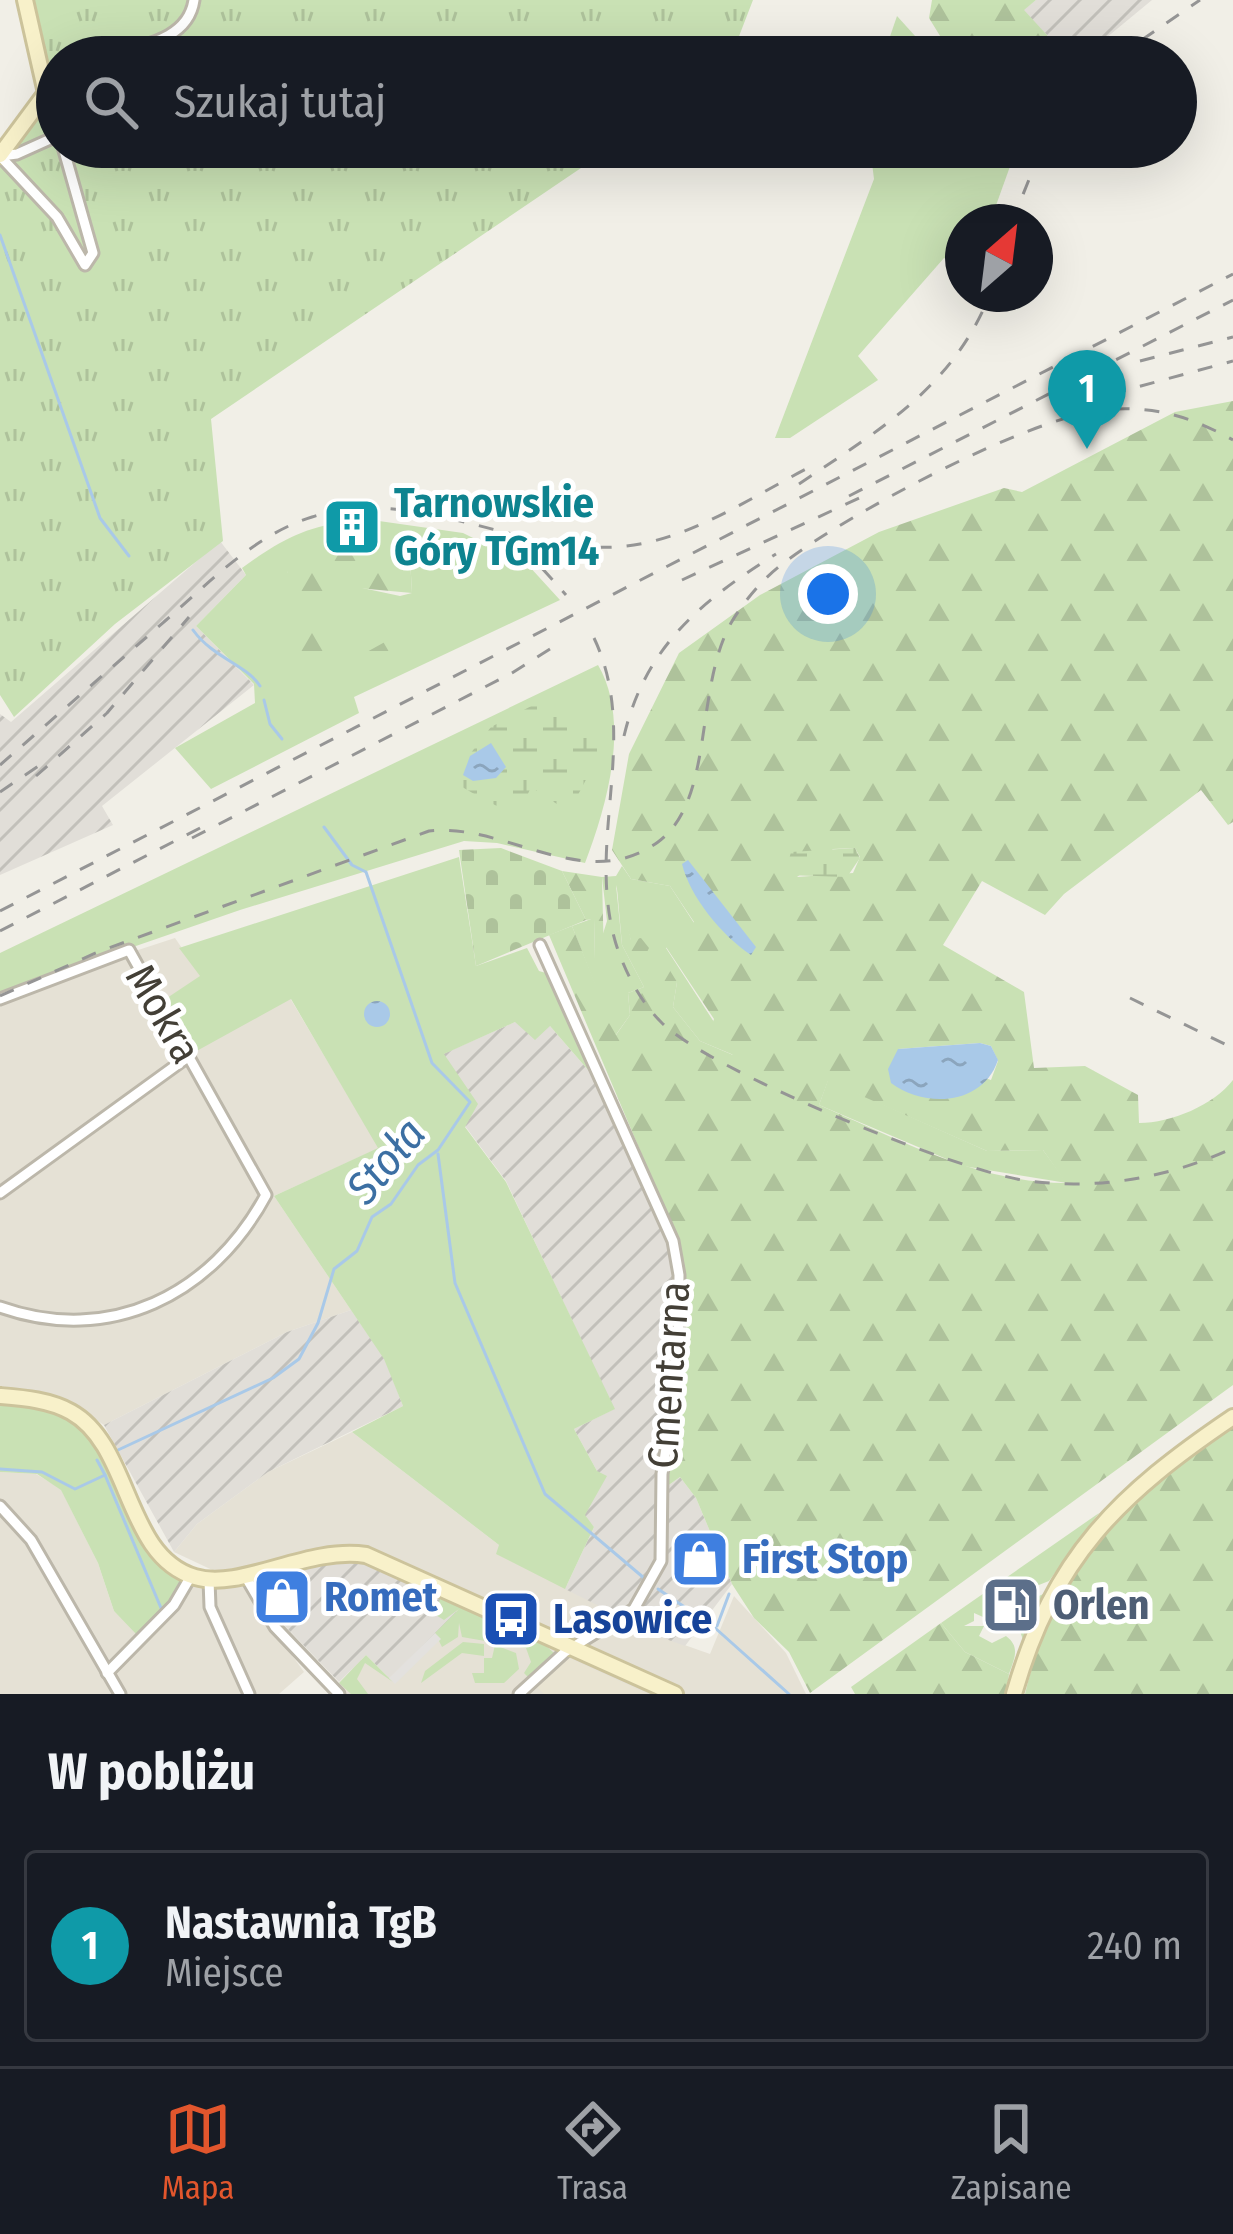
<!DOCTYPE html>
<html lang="pl">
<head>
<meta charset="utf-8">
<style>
  :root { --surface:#171b24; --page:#20242c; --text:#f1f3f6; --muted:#9ea1a6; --line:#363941; --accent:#e2562d }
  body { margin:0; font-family:"Fira Sans Condensed",sans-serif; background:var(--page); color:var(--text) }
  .compass { position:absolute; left:945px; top:204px; width:108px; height:108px; border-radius:50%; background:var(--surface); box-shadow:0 12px 48px #0002; rotate:28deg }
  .you { position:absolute; left:828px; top:594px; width:42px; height:42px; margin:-30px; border:9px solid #fff; border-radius:50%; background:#1a73e8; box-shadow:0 0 0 18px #1a73e833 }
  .badge { display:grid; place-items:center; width:78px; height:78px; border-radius:50%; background:var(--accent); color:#fff; font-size:39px; font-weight:700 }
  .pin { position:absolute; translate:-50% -99px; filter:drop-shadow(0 3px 6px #0008) }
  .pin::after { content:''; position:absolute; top:63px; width:42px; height:36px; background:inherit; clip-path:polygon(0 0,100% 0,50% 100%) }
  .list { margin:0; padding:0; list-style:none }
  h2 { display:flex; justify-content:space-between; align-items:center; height:156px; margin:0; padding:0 48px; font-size:51px }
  h2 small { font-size:39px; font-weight:400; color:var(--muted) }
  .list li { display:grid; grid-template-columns:78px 1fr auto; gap:36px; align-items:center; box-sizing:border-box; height:192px; margin:0 24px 24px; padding:0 24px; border:3px solid var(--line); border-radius:12px }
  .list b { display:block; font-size:45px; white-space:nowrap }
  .list p { margin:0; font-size:39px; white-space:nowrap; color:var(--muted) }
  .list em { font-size:39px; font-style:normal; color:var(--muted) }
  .icon { flex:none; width:66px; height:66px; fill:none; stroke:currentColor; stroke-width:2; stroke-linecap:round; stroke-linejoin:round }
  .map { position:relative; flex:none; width:1233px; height:1694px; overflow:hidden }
  .search { position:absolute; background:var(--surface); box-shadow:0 12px 48px #0002; left:36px; right:36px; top:36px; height:132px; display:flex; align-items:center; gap:30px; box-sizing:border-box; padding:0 42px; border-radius:66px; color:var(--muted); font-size:45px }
  .sheet { height:372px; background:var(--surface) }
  nav { display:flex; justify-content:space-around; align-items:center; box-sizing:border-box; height:168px; border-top:3px solid var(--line); background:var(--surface); font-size:33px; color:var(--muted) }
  nav a { display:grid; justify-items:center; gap:6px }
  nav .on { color:var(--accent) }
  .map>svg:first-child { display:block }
  .residential { fill:#e5e1d5 }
  .industrial { fill:url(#industrial-furrows) }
  .education { fill:#e9e4d2 }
  .grass { fill:#c9e1b4; fill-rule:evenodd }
  .forest { fill:url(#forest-firs); fill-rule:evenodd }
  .wetland { fill:url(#wetland-marsh) }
  .cemetery { fill:url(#cemetery-stones) }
  .park { fill:url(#park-tufts) }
  .parking { fill:#e3e1de }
  .water { fill:url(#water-ripples) }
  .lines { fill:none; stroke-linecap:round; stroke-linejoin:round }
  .stream { stroke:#a9c9e8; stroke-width:3 }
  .street-casing { stroke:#bcb7aa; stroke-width:15 }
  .secondary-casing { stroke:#ccc39b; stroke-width:20 }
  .street { stroke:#fff; stroke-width:9 }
  .secondary { stroke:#f8f1ca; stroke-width:14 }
  .rail { stroke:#959595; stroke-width:3; stroke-dasharray:15 15; stroke-linecap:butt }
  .labels { text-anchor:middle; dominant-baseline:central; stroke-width:10; stroke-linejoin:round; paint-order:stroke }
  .culture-label { font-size:42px; font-weight:bold; fill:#0d838f; stroke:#fff; text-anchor:start }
  .street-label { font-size:42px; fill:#433f36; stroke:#fff }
  .shop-label { font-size:42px; font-weight:bold; fill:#366cbe; stroke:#fff; text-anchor:start }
  .service-label { font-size:42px; font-weight:bold; fill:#4e5e75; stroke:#fff; text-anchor:start }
  .transit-label { font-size:42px; font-weight:bold; fill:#164399; stroke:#fff; text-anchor:start }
  .water-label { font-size:45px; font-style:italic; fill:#3c6fa3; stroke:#fff }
</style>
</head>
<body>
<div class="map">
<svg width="1233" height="1694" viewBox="0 0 1233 1694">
  <defs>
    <pattern id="industrial-furrows" width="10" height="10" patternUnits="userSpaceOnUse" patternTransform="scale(3)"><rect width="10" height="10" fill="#e1ded8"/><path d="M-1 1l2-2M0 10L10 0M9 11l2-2" fill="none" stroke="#c2c0ba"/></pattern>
    <pattern id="forest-firs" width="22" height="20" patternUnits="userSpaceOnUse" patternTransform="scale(3)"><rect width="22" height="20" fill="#c9e1b4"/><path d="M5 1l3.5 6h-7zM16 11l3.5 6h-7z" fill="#aec29b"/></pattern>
    <pattern id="wetland-marsh" width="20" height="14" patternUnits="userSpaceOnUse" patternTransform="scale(3)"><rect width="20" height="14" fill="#c9e1b4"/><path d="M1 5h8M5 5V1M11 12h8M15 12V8" fill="none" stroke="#aec29b"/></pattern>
    <pattern id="cemetery-stones" width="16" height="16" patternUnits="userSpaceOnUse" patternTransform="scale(3)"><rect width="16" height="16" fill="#c9e1b4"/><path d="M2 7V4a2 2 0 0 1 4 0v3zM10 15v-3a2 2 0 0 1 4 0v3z" fill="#aec29b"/></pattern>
    <pattern id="park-tufts" width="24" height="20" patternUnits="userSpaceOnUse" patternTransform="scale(3)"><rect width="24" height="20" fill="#c9e1b4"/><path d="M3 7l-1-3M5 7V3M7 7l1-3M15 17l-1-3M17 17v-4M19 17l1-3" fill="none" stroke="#aec29b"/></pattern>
    <pattern id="water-ripples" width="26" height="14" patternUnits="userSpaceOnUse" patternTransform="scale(3)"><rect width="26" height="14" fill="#a9c9e8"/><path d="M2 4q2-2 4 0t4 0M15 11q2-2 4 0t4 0" fill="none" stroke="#8ba5bd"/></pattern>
  </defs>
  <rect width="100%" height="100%" fill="#f1efe7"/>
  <g class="residential">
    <path d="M 175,938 L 201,976 L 290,998 L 379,1148 L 274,1196 L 351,1310 L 287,1332 L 104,1425 L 60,1396 L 0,1387 L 0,995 Z"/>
    <path d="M 352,1432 L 499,1545 L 617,1615 L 622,1623 L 710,1654 L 734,1596 L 786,1653 L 806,1694 L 332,1694 L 360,1659 L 389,1677 L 456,1613 L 458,1598 L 368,1560 L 223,1575 L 174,1552 L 197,1524 L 268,1472 Z"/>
    <path d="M 0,1472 L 36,1474 L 61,1489 L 98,1563 L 114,1611 L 139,1635 L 193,1585 L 241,1584 L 304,1672 L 279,1694 L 0,1694 Z"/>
  </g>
  <g class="industrial">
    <path d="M 1036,0 L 1152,0 L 1083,57 L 1050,57 L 1047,35 L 1023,10 Z"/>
    <path d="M 220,541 L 246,575 L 196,626 L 254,685 L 102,806 L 113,825 L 0,875 L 0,714 L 11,722 Z"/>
    <path d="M 515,1022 L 550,1026 L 595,1078 L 669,1246 L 674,1293 L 671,1382 L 657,1477 L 666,1487 L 680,1477 L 696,1498 L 732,1584 L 685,1646 L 622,1623 L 617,1615 L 565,1589 L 594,1527 L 584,1516 L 597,1471 L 574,1429 L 614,1409 L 506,1181 L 465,1126 L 477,1104 L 443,1054 Z"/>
    <path d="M 351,1310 L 385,1359 L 403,1406 L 268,1472 L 197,1524 L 174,1552 L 104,1425 L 287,1332 Z"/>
    <path d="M 352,1556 L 458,1598 L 456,1613 L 389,1678 L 366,1655 L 339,1682 L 282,1623 L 260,1590 L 302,1567 Z"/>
  </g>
  <path class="education" d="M 567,1657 L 648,1694 L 544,1694 L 536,1686 Z"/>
  <g class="grass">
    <path d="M 897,16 L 934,57 L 883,57 Z"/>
    <path d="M 870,147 L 1017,147 L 990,222 L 963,222 L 963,267 L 944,258 L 858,356 L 878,380 L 790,438 L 775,438 L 874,179 Z"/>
    <path d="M 365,519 L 463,533 L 528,565 L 560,600 L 354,697 L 359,713 L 211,789 L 175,748 L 255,703 L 254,684 L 196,626 L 246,575 L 242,568 C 272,546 304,526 342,523 L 346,536 L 366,531 ZM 410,558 L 412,593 L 400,596 L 287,572 L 314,561 Z"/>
    <path d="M 598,665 C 631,721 607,806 585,863 L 497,843 L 464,841 L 240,910 L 0,993 L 0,953 Z"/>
    <path d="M 459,857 L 476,966 L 527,948 L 539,971 L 546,973 L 595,1078 L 550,1026 L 535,1040 L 515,1022 L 444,1054 L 478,1104 L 465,1127 L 506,1182 L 615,1409 L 574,1429 L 597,1471 L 607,1476 L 585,1515 L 594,1527 L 565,1589 L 496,1554 L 499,1545 L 352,1432 L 403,1406 L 384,1359 L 274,1196 L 378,1148 L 291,999 L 193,1053 L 161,1002 L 200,976 L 179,948 Z"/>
    <path d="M 622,866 L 631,879 L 670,886 L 694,923 L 666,948 L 736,1056 L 700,1041 L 673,1007 L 677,982 L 648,974 L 631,941 L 616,885 L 622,945 L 644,987 L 628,993 L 630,1015 L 615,1036 L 572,926 L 594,918 L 595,959 L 607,921 L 602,877 L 616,876 Z"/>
    <path d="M 828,1080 L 987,1151 L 1043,1150 L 1067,1183 L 963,1166 L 819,1105 Z"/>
    <path d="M 0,1400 C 129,1412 106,1504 181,1580 L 179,1592 L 138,1636 L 114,1611 L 98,1563 L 61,1490 L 37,1474 L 0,1472 Z"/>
    <path d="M 1099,1513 L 1049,1581 L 1001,1600 L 994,1597 L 983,1617 L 974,1613 L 974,1621 L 964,1626 L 984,1626 L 979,1636 L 992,1643 L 1006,1636 C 1021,1647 1014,1659 1009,1674 L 965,1652 L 941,1623 Z"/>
    <path d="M 420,1590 L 543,1643 L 555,1654 L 529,1678 L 524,1673 L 531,1662 L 526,1648 L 462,1637 L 459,1623 L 458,1637 L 442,1647 L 435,1633 L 459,1609 L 444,1620 L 434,1614 L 440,1599 Z"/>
    <path d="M 1048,1592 L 1024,1643 L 1015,1616 L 1025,1602 Z"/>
    <path d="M 463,1642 L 484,1644 L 484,1656 L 462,1653 L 421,1683 L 425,1671 Z"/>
    <path d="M 495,1645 L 516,1653 L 519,1669 L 504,1683 L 475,1683 L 472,1673 L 484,1673 L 484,1658 L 492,1658 Z"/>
    <path d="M 366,1655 L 393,1682 L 365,1663 L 357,1679 L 368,1694 L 351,1694 L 339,1683 Z"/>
  </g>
  <g class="forest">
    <path d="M 932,0 L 1036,0 L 1024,10 L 1047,35 L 1050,57 L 953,57 L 929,18 Z"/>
    <path d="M 1233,401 L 1233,822 L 1228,825 L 1201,790 L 1064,894 L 1045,915 L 982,881 L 943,945 L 1024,992 L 1034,1068 L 1085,1066 L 1138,1095 L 1139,1123 C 1171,1123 1214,1105 1233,1080 L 1233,1385 L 810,1693 L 789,1652 L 754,1618 L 732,1584 L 696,1498 L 680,1477 L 666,1487 L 682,1370 L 680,1245 L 549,935 L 572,926 L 616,1035 L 630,1015 L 628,993 L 644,987 L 622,945 L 616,876 L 631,940 L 641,938 L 649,948 L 643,960 L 648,973 L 666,964 L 677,982 L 673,1007 L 700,1041 L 733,1055 L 709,1033 L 714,1019 L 666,947 L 694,922 L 670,886 L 631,879 L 612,850 L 629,754 L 679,653 L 760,595 L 879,532 L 1004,488 L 1022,492 L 1175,412 ZM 855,848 L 860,857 L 853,873 L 797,877 L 833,849 ZM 980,1043 L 991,1046 L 998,1061 L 991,1080 L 898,1049 ZM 828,1081 L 987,1151 L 1043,1150 L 1066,1183 C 978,1183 898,1139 819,1105 Z"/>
    <path d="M 364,534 L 410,559 L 412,593 L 336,586 L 309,608 L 287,571 Z"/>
    <path d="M 443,608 L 451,621 L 396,650 L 347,663 L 392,638 L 402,639 Z"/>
    <path d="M 309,626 L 330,661 L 299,675 L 282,642 Z"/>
    <path d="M 562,871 L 602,877 L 604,960 L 595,960 L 594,919 L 586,920 Z"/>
    <path d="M 1233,1427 L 1233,1694 L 1025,1694 C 1053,1571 1133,1494 1233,1427 Z"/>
    <path d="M 941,1623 L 965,1652 L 1009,1674 L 1006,1694 L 855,1694 L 851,1687 Z"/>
  </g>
  <g class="wetland">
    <path d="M 537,703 L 596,729 L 601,751 L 569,812 L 531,787 L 519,814 C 493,807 474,793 450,780 L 491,727 Z"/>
    <path d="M 855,848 L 860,858 L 847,877 L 785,875 L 791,852 Z"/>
  </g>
  <path class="cemetery" d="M 501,848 L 562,871 L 586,920 L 476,966 L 459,850 Z"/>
  <path class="park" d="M 26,0 L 753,0 L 731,57 L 57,57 L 57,147 L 612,147 L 211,419 L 223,541 L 115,624 L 14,717 L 0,695 L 0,153 L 52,95 Z"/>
  <g class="parking">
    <path d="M 302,1567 L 307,1573 L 268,1606 L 260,1590 Z"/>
    <path d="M 435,1633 L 441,1639 L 395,1684 L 389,1678 Z"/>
  </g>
  <g class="water">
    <path d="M 491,743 L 506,767 L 496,778 L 473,781 L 463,775 L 470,756 Z"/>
    <path d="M 688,860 L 756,947 L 751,955 C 722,936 690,897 682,864 Z"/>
    <circle cx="377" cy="1014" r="13"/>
    <path d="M 980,1043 L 991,1046 L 998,1060 C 983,1105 926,1109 891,1083 L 888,1069 L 898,1049 Z"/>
  </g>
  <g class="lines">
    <g class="stream">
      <path d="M 0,235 L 100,518 L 129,556"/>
      <path d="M 193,630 C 213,658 247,665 260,686"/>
      <path d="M 264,700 L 270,724 L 282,739"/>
      <path d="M 438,1154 L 455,1283 L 545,1494 L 644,1578"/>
      <path d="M 118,1450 L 273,1378 L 299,1359 L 318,1323 L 334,1269 L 357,1251 L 372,1217 L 391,1204 L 418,1165 L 438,1150 L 470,1102 L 432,1063 L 366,872 L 352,865 L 324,827"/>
      <path d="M 0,1469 L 42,1472 L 75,1489 L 105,1475 L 97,1460"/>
      <path d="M 105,1475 L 161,1608"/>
      <path d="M 658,1589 L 714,1627 L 789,1694"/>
      <path d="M 717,1626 L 729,1594"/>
    </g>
    <g class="street-casing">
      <g id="street">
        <path d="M 103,57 C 137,46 188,42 194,0"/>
        <path d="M 46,93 L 57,124"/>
        <path d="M 0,156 L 57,217 L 85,265 L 93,253 L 63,147"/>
        <path d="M 1,156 L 17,154 L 57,136"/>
        <path d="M 0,999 L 129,950 L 266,1195 C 212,1295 110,1346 0,1307"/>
        <path d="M 0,1193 L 189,1056"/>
        <path d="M 0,1506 L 31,1540 L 120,1694"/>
        <path d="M 244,1574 L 275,1627 L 339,1694"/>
        <path d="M 209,1580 L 210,1607 L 249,1694"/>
        <path d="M 107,1673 L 174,1605 L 191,1576"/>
        <path d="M 519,1694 L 565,1652 L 634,1609 L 661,1561 L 662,1474 L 678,1370 L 679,1275 L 673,1241 L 540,945"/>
      </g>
    </g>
    <g class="secondary-casing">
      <g id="secondary">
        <path d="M 0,155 L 46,93 L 25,0"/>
        <path d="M 0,1396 C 24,1398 50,1400 71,1412 C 132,1446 124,1556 195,1577 C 241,1591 307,1546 366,1555 L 675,1694"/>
        <path d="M 1014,1694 C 1053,1557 1119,1494 1233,1417"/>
      </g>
    </g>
    <use href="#street" class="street"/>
    <use href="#secondary" class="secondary"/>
    <g class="rail">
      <path d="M 1117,57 L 1200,0"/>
      <path d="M 1012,222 L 1042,147"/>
      <path d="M 1140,361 L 1233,337"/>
      <path d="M 1082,402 L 1233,361"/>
      <path d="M 799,484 C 879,430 953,388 990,294"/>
      <path d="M 849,496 L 1233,300"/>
      <path d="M 491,538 L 541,567 L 566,595"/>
      <path d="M 682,580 L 868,494"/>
      <path d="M 594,638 C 641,737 585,841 616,944 C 625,972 640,1001 661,1022 C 711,1072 956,1171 1028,1181 C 1098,1190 1169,1178 1233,1148"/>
      <path d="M 624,736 C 645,647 701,601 776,554"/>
      <path d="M 0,765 C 55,717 110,669 165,621 C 210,582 254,535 312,517 C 416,484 512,553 616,547 C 685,543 748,499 808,468"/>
      <path d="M 36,776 L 107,713 L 189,617"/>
      <path d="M 0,792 L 43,763"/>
      <path d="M 192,838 L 512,673 L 561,642"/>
      <path d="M 0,911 L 1233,274"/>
      <path d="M 0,931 L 202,827"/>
      <path d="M 0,996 L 98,952 L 429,831 C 505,822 585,895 658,842 C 715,800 694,690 731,623 C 745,600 763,578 785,562 C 848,514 1027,418 1103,410 C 1153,405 1190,416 1233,440"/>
      <path d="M 1130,998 L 1233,1048"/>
    </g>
  </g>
  <defs>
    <g id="building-square" transform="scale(3)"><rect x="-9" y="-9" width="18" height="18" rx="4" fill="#0f9aa8" stroke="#fff"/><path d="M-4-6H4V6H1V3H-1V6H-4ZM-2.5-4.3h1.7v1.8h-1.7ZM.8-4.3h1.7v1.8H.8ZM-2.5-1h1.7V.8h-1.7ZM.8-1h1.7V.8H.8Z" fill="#fff"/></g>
    <g id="shop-square" transform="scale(3)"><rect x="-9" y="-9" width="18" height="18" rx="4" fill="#3f7fe0" stroke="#fff"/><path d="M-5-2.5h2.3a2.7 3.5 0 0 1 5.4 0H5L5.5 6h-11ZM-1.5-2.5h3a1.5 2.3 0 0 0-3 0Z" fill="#fff"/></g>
    <g id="fuel-square" transform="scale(3)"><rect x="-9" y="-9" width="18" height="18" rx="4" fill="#5c6f8a" stroke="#fff"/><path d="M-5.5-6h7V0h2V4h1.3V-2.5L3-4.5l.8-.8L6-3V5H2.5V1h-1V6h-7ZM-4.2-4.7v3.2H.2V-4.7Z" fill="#fff"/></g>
    <g id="bus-square" transform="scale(3)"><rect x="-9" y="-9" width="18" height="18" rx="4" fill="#1a4fb4" stroke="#fff"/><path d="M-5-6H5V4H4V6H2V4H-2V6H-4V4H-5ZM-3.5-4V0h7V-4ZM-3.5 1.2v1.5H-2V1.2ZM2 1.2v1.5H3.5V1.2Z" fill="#fff"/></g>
  </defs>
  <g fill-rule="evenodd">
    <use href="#building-square" x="352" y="527"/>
    <use href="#shop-square" x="700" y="1559"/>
    <use href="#shop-square" x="282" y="1597"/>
    <use href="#fuel-square" x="1011" y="1605"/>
    <use href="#bus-square" x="511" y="1619"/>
  </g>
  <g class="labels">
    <g class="culture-label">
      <text x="394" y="503">Tarnowskie<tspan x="394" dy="48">Góry TGm14</tspan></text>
    </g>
    <g class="street-label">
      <text transform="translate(163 1014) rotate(60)">Mokra</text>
      <text transform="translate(669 1375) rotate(-86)">Cmentarna</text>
    </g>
    <g class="shop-label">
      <text x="742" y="1559">First Stop</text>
      <text x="324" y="1597">Romet</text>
    </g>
    <g class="service-label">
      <text x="1053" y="1605">Orlen</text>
    </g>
    <g class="transit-label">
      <text x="553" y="1619">Lasowice</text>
    </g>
    <g class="water-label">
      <text transform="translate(386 1161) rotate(-50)">Stoła</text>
    </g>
  </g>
</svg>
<svg class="compass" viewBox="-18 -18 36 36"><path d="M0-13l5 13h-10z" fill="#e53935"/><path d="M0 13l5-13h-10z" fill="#9ea1a6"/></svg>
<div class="you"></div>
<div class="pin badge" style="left:1087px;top:449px;background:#0f9aa8">1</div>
<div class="search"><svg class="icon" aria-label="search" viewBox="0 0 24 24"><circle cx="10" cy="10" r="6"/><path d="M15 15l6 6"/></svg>Szukaj tutaj</div>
</div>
<section class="sheet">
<h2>W pobliżu<small></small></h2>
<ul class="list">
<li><span class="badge" style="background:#0f9aa8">1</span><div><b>Nastawnia TgB</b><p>Miejsce</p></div><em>240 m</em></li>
</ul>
</section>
<nav>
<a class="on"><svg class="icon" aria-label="map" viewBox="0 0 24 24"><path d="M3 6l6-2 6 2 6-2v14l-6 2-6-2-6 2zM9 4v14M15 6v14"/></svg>Mapa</a>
<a><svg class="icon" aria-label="directions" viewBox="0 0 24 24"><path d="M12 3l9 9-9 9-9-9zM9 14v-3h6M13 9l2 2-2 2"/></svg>Trasa</a>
<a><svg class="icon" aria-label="saved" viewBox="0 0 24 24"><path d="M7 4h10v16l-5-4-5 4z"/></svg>Zapisane</a>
</nav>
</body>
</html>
